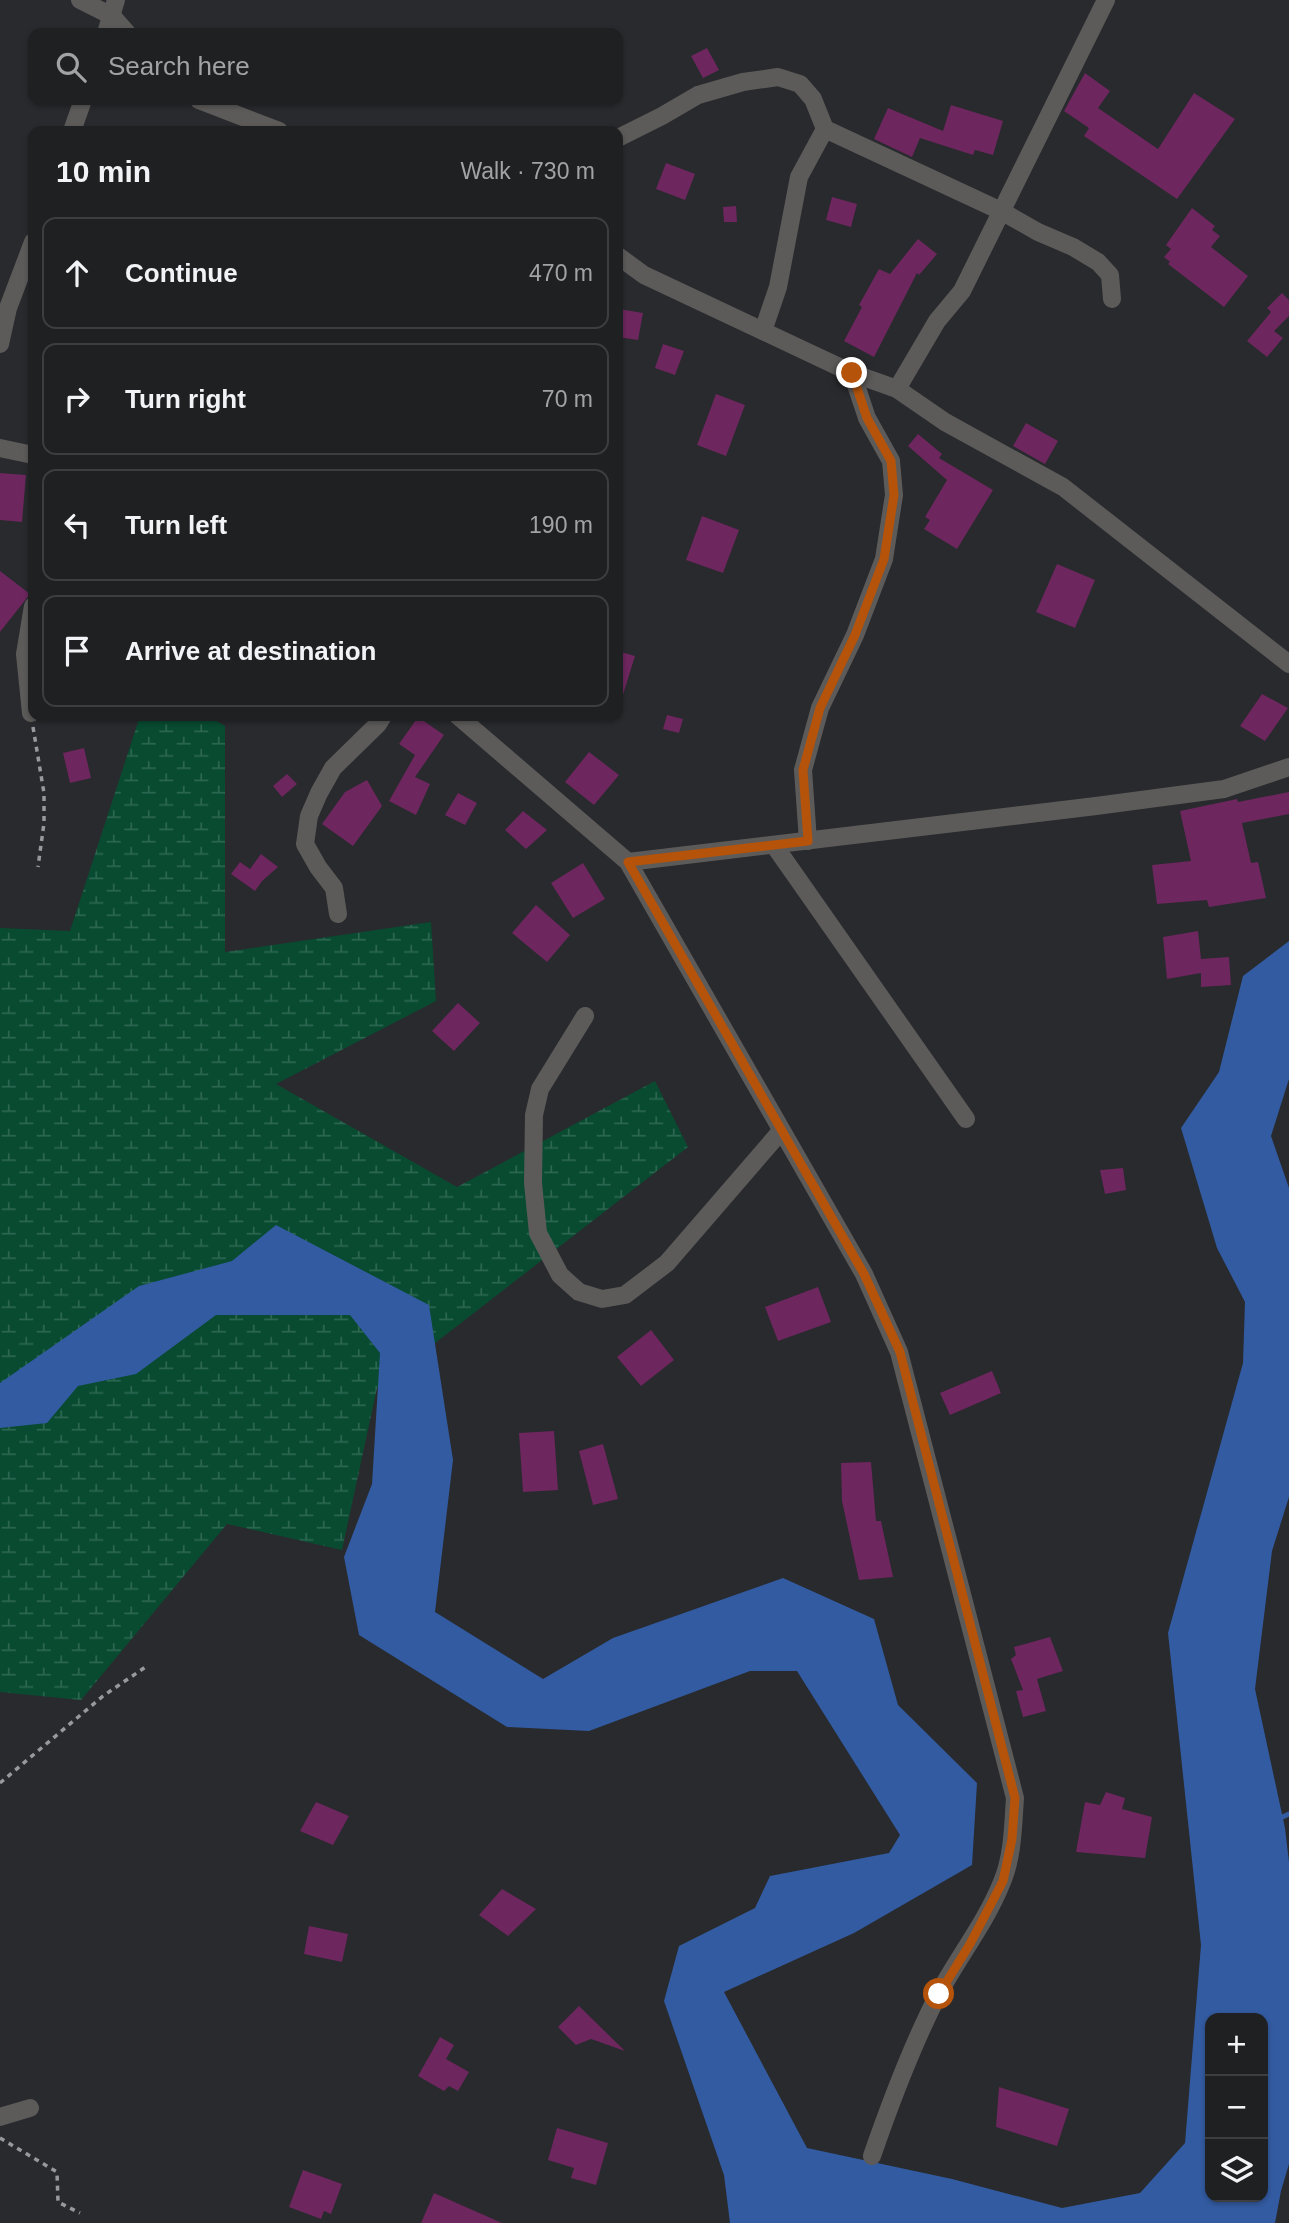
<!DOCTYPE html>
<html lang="en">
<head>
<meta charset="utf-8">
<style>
  :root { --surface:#1e2022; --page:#26282a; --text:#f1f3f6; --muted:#a1a3a5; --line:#3c3e40 }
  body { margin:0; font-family:Helvetica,sans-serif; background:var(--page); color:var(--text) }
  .controls { position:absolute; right:21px; bottom:21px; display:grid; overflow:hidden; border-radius:14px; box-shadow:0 2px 5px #0004 }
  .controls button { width:63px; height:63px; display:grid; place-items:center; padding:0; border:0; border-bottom:2px solid var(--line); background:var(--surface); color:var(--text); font:35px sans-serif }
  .stop { position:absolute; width:21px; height:21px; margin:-16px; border:5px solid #b45309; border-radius:50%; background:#fff }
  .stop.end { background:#b45309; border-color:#fff; box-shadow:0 2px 7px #0008 }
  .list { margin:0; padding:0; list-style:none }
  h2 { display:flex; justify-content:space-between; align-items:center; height:91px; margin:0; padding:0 28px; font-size:30px }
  h2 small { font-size:23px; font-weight:400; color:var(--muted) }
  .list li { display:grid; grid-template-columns:46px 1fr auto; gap:21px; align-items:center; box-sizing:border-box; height:112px; margin:0 14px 14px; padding:0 14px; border:2px solid var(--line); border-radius:14px }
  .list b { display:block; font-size:26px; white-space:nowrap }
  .list em { font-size:23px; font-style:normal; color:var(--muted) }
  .icon { flex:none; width:38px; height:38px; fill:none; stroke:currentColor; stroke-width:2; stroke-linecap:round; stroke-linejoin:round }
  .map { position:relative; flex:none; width:1289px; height:2223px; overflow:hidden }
  .search { position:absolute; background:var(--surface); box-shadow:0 2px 5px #0004; left:28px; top:28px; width:595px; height:77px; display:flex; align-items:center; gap:18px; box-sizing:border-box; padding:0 24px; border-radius:14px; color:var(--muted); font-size:26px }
  .panel { position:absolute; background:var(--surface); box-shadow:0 2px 5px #0004; left:28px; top:126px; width:595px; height:595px; border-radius:14px }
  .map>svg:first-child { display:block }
  .wetland { fill:url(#wetland-marsh) }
  .water { fill:#335ba1; fill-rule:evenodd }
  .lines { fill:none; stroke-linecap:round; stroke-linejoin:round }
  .stream { stroke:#335ba1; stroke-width:5 }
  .building { fill:#6d265e }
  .path { stroke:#97999c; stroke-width:3.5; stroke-dasharray:5 5; stroke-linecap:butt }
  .street { stroke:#5d5b5a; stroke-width:18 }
  .route { stroke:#b45309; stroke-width:9 }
</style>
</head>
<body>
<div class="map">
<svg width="1289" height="2223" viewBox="0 0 1289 2223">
  <defs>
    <pattern id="wetland-marsh" width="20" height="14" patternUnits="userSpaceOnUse" patternTransform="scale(1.75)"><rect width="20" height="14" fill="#084b31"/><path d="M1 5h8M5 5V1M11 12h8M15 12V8" fill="none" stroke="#2c6650"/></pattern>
  </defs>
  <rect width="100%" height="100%" fill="#282a2d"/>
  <path class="wetland" d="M 140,716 L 208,716 L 225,726 L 225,952 L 431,922 L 436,1001 L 276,1084 L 457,1187 L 655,1081 L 688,1147 L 377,1388 L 342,1550 L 227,1524 L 81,1700 L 0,1692 L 0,928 L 70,931 Z"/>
  <path class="water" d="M 1289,941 L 1289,1079 L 1271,1136 L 1289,1188 L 1289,1497 L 1272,1551 L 1255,1689 L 1285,1828 L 1289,1862 L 1289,2164 L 1281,2191 L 1275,2223 L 730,2223 L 724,2175 L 664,2001 L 679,1946 L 755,1908 L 770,1876 L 889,1853 L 900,1835 L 797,1671 L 750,1671 L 589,1731 L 507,1727 L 359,1635 L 344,1557 L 372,1484 L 380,1353 L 350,1315 L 216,1315 L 136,1374 L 78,1386 L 47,1423 L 0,1428 L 0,1383 L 139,1286 L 232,1261 L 276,1225 L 429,1305 L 453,1460 L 435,1612 L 543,1679 L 613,1638 L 783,1578 L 874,1619 L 898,1705 L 977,1783 L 972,1865 L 854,1933 L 724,1992 L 807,2148 L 952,2179 L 1062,2208 L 1140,2193 L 1185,2143 L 1201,1945 L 1168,1633 L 1243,1363 L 1245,1302 L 1217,1248 L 1181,1128 L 1219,1072 L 1243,976 ZM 1210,2018 L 1263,2018 L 1263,2197 L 1210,2197 Z"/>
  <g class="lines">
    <path class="stream" d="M 1276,1820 L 1289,1814"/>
  </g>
  <g class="building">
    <path d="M 707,48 L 719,70 L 703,78 L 691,56 Z"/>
    <path d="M 1085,73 L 1110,91 L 1098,108 L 1158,149 L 1194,93 L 1235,119 L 1177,199 L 1084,136 L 1089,128 L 1064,111 Z"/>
    <path d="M 951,105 L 1003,121 L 993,155 L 975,150 L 973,155 L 920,138 L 912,157 L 874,139 L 888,108 L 943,131 Z"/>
    <path d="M 666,163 L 695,174 L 685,200 L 656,189 Z"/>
    <path d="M 832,197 L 857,204 L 851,227 L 826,220 Z"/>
    <path d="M 736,206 L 737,222 L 724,222 L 723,207 Z"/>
    <path d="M 1192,208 L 1215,226 L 1212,230 L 1220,236 L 1211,247 L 1248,276 L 1224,307 L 1168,264 L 1170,262 L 1164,257 L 1171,249 L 1166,245 Z"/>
    <path d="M 918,239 L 937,254 L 919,275 L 917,273 L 874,357 L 844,341 L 862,307 L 859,305 L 879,269 L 890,274 Z"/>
    <path d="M 1282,293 L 1289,300 L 1289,316 L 1274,331 L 1283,338 L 1267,357 L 1247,341 L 1271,312 L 1267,308 Z"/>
    <path d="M 619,309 L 643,313 L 638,340 L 618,337 Z"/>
    <path d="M 663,344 L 684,351 L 675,375 L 655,368 Z"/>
    <path d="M 716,394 L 745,405 L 726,456 L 697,445 Z"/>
    <path d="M 1026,423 L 1058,441 L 1045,464 L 1013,446 Z"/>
    <path d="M 918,434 L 942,454 L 939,458 L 993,490 L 957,549 L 924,529 L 930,520 L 925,517 L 947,480 L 908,446 Z"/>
    <path d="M 0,473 L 26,475 L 22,522 L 0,520 Z"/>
    <path d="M 702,516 L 739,530 L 723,573 L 686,560 Z"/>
    <path d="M 1057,564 L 1095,580 L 1075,628 L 1036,612 Z"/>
    <path d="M 0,571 L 30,594 L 0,632 Z"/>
    <path d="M 621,652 L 635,656 L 621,701 L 618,700 L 618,662 Z"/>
    <path d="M 1262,694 L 1288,708 L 1265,741 L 1240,726 Z"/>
    <path d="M 667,715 L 683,719 L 679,733 L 663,729 Z"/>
    <path d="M 418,717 L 444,735 L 415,777 L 430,784 L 416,815 L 389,801 L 415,755 L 399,744 Z"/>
    <path d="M 84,748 L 91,778 L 70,783 L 63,753 Z"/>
    <path d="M 589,752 L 619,775 L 594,805 L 565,782 Z"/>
    <path d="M 287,774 L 297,784 L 282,797 L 273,786 Z"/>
    <path d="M 367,780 L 382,806 L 353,846 L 322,824 L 345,792 Z"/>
    <path d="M 1289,792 L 1289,814 L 1242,823 L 1251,863 L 1258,862 L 1266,898 L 1209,907 L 1207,900 L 1157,904 L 1152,865 L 1191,861 L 1180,811 L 1237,799 L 1238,802 Z"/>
    <path d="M 458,793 L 477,803 L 465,825 L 445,815 Z"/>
    <path d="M 523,811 L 547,830 L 526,849 L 505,830 Z"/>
    <path d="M 261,854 L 278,867 L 262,881 L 255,891 L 231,874 L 240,862 L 250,869 Z"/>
    <path d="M 583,863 L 605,899 L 573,918 L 551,883 Z"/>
    <path d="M 536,905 L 570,935 L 547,962 L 512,933 Z"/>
    <path d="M 1198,931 L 1201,959 L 1229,957 L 1231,985 L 1201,987 L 1201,973 L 1167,979 L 1163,937 Z"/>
    <path d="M 458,1003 L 480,1023 L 454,1051 L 432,1031 Z"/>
    <path d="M 1123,1168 L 1126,1190 L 1105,1194 L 1100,1170 Z"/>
    <path d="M 818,1287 L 831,1322 L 778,1341 L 765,1307 Z"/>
    <path d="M 651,1330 L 674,1360 L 641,1386 L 617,1357 Z"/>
    <path d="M 992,1371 L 1001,1393 L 950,1415 L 940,1393 Z"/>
    <path d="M 554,1431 L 558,1490 L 523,1492 L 519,1433 Z"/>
    <path d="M 603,1444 L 618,1499 L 593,1505 L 579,1451 Z"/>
    <path d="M 871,1462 L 876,1521 L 881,1521 L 893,1577 L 859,1580 L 842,1501 L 841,1463 Z"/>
    <path d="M 1050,1637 L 1063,1671 L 1037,1679 L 1046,1711 L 1023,1717 L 1016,1691 L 1023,1690 L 1011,1659 L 1016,1655 L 1014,1647 Z"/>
    <path d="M 1106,1792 L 1125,1798 L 1122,1809 L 1152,1817 L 1145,1858 L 1076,1852 L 1085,1802 L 1100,1805 Z"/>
    <path d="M 316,1802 L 349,1816 L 333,1845 L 300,1831 Z"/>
    <path d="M 502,1889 L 536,1909 L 508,1936 L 479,1915 Z"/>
    <path d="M 309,1926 L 348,1934 L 342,1962 L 304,1954 Z"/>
    <path d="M 579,2006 L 625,2051 L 591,2039 L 576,2045 L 558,2027 Z"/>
    <path d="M 440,2037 L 454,2045 L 446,2059 L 469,2072 L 458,2091 L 449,2086 L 444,2091 L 418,2076 Z"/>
    <path d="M 999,2087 L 1069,2109 L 1057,2146 L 996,2127 Z"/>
    <path d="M 557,2128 L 608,2143 L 596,2185 L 571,2178 L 574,2168 L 548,2160 Z"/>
    <path d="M 303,2170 L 342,2184 L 331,2214 L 324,2211 L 321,2219 L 289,2207 Z"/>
    <path d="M 434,2193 L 502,2223 L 421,2223 Z"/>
  </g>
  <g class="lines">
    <g class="path">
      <path d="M 33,727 L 44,793 L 44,823 L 38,867"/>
      <path d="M 0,1783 L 103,1696 L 147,1666"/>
      <path d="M 0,2138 L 57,2172 L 58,2202 L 80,2213"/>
    </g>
    <g class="street">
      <path d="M 80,0 L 112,16 L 127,33"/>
      <path d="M 106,33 L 116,0"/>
      <path d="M 199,100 L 279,131"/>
      <path d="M 72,131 L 83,100"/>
      <path d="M 618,138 L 662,116 L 698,95 L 743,82 L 778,77 L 800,84 L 813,99 L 825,129"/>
      <path d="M 618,256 L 644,275 L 852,373 L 897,389 L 945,422 L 1063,487 L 1289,664"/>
      <path d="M 763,331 L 778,287 L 799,177 L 825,129 L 1001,211 L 1038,232 L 1073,247 L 1098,262 L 1110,275 L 1112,299"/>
      <path d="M 0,344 L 8,308 L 33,242"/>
      <path d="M 897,389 L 937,321 L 962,291 L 1106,0"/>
      <path d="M 0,448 L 33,455"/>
      <path d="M 31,713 L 25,654 L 33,606"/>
      <path d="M 458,716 L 628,862 L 864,1274 L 899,1352 L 1015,1798 C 1013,1825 1013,1856 1002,1882 C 986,1922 959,1956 939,1993 C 912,2045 891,2101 872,2156"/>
      <path d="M 808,841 L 803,770 L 820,708 L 855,635 L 884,559 L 894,495 L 891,461 L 867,418 L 852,373"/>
      <path d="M 774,845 L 966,1119"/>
      <path d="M 628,862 L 1096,806 L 1224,789 L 1289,767"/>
      <path d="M 338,914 L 334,888 L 318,867 L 305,844 L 309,816 L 319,793 L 333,768 L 378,724 L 383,716"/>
      <path d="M 585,1016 L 540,1089 L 534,1115 L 533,1183 L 538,1233 L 560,1275 L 579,1292 L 602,1299 L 625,1295 L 667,1263 L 781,1131"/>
      <path d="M 0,2117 L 30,2108"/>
    </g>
  </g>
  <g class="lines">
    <path class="route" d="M 852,373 L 867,418 L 891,461 L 894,495 L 884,559 L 855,635 L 820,708 L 803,770 L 808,841 L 628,862 L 864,1274 L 900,1352 L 1015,1798 L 1012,1839 L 1003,1881 L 970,1944 L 939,1994"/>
  </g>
</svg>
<div class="controls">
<button>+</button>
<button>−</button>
<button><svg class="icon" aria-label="layers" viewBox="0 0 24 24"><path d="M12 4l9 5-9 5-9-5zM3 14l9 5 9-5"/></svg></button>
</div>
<div class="stop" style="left:939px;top:1994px"></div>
<div class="stop end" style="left:852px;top:373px"></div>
<div class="search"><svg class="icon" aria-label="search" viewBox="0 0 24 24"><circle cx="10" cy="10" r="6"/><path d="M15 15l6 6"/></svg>Search here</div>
<section class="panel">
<h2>10 min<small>Walk · 730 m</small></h2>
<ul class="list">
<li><svg class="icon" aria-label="ahead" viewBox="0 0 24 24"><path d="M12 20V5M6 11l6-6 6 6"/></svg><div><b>Continue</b></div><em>470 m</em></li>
<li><svg class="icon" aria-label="right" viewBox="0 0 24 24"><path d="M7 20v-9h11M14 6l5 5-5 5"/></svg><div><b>Turn right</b></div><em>70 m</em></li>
<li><svg class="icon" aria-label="left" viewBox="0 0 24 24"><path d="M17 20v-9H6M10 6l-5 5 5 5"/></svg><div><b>Turn left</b></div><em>190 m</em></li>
<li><svg class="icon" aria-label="arrive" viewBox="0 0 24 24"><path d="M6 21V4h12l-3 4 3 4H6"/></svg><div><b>Arrive at destination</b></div></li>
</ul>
</section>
</div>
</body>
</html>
